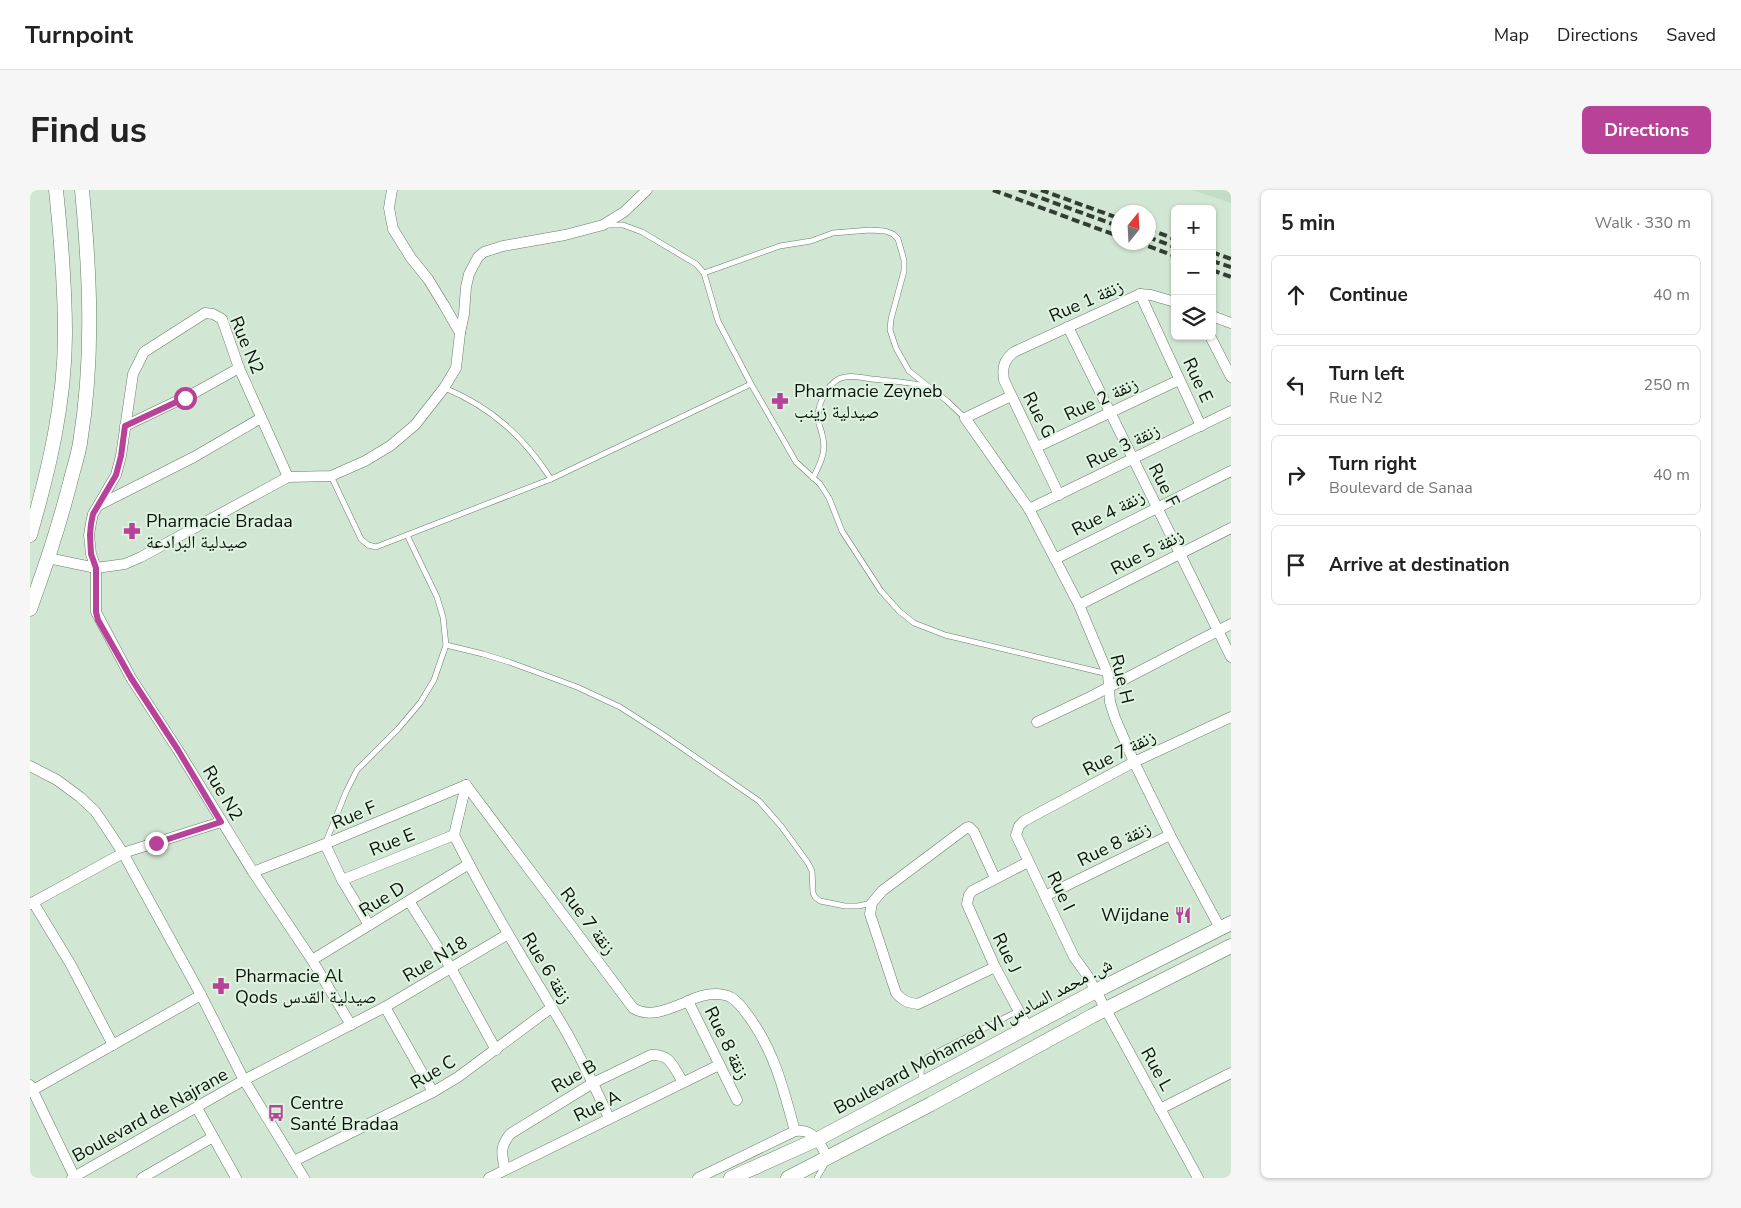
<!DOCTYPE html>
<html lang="en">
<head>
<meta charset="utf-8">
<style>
  :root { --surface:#fff; --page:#f6f6f6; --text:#222; --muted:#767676; --line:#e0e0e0; --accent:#b84298 }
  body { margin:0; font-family:"Nunito Sans","Noto Naskh Arabic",sans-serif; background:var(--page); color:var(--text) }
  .controls { position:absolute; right:15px; top:15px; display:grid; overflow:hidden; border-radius:8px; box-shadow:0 1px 4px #0004 }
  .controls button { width:45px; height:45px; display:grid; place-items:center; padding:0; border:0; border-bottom:1px solid var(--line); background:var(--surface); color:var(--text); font:25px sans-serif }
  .compass { position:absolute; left:1081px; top:15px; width:45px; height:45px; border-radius:50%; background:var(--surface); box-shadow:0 1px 4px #0004; rotate:18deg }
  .stop { position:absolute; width:15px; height:15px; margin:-11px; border:4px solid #b84298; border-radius:50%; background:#fff }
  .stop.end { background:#b84298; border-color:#fff; box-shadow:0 1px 5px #0008 }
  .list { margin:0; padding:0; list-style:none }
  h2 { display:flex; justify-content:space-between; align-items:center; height:65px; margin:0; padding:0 20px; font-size:21px }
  h2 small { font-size:16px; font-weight:400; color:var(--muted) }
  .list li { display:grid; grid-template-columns:32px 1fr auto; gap:15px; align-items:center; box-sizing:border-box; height:80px; margin:0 10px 10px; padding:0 10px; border:1px solid var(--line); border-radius:8px }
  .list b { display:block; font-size:19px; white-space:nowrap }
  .list p { margin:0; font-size:16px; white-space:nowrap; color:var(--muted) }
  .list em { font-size:16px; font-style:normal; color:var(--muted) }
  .icon { flex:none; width:28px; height:28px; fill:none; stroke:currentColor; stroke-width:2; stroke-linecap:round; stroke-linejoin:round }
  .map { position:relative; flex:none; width:1201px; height:988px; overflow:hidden; border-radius:8px }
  header { display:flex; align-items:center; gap:30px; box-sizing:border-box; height:70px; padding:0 25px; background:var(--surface); border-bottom:1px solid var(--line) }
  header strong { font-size:24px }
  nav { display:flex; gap:28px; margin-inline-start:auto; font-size:18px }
  .intro { display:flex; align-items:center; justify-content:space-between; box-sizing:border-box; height:120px; padding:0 30px }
  h1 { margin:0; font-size:35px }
  .button { padding:12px 22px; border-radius:8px; background:var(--accent); color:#fff; font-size:18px; font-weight:700 }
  main { display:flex; gap:30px; padding:0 30px }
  aside { flex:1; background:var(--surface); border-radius:8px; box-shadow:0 1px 4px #0004 }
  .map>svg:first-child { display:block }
  .built { fill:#c3ddc4 }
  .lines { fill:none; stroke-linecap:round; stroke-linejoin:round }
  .lane-casing { stroke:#697c6a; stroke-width:6 }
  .street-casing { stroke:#697c6a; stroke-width:11 }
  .secondary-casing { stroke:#697c6a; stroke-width:15 }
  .lane { stroke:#fff; stroke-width:5 }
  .street { stroke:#fff; stroke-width:10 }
  .secondary { stroke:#fff; stroke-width:14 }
  .rail { stroke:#333d33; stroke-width:4; stroke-dasharray:8 4; stroke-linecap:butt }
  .route { stroke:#b84298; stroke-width:6 }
  .labels { text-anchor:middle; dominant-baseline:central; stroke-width:4; stroke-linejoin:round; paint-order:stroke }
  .street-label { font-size:18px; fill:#0c130c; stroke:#dff4e0 }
  .poi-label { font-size:18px; fill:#0c130c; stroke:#dff4e0; text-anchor:start }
</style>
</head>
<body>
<header>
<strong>Turnpoint</strong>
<nav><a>Map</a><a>Directions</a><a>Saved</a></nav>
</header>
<div class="intro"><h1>Find us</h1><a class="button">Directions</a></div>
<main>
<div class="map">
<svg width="1201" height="988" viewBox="0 0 1201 988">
  <rect width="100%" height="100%" fill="#d2e7d3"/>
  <path class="built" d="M 1163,0 L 1201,0 L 1201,13 Z"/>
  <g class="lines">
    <g class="lane-casing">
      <g id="lane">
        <path d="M 576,35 L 593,35 L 612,42 L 666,74 L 674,83 L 688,131 L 721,194 L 766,272 L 790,294 L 799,308 L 812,341 L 851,401 L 869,421 L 884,433 L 915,445 L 1078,484"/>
        <path d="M 674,83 L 750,56 L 781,51 L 803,43 L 840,40 L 855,41 L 863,44 L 868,49 L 874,70 L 874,81 L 861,129 L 860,140 L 866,158 L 879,181 L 917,211 L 935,228"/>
        <path d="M 415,198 C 462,218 493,246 521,289"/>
        <path d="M 301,286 L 331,349 L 338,355 L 346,357 L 521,289 L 721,194"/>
        <path d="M 783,288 C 791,272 797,261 792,244 C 791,238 787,232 788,225 C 789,211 800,189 815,187 C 824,185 834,188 842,189 C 860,191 878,192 896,196"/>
        <path d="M 416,455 L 453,464 L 479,472 L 547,497 L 590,517 L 632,544 L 729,611 L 751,636 L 778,673 L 782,681 L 783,703 L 785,707 L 790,711 L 815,716 L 828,716 L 842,713"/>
        <path d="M 295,654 L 316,602 L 327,580 L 368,539 L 390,513 L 404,490 L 416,455 L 413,427 L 407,407 L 377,345"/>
        <path d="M 892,892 C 890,881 891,875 898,867 L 988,821"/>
        <path d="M 787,988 L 797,971"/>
      </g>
    </g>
    <g class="street-casing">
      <g id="street">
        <path d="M 1110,104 L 1171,236"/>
        <path d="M 1182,126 L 1201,133"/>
        <path d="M 1038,137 L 1201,467"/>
        <path d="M 430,143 L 434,124 L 436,97 L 439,84 L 448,67 L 454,62 L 473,56 L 535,45 L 573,35 L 594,22 L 617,0"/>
        <path d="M 1180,146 L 1201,187"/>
        <path d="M 981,206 L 935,228 L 999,319 L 1049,415 L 1078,484 L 1080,512 L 1085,528 L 1104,572 L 1140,645 L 1190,738"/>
        <path d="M 95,236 L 166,202 L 209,178"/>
        <path d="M 1007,257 L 1149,190"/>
        <path d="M 258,287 L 209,178 L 192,129 L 183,124 L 175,123 L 114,162 L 103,184 L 91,266 L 86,285 L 63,324 L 61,333 L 59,345 L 61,364 L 66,378 L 66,422 L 101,488 L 148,560 L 223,682 L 282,770 L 321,835"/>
        <path d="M 1029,305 L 974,190 C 972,177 974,170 984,162 L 1110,104 L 1121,105 L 1145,112"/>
        <path d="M 69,315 L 164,267 L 231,228"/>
        <path d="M 999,319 L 1201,221"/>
        <path d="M 18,368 L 66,378 L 95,374 L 111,367 L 258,287 L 301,286 L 335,271 L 360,256 L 385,235 L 414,198 L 426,178 L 430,143 L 414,115 L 398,89 L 381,68 L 363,39 L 359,18 L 362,0"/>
        <path d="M 1025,369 L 1201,281"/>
        <path d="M 1049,415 L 1201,338"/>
        <path d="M 1007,532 L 1060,507 L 1201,434"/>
        <path d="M 0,576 L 27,590 L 50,607 L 65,621 L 78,640 L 93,663 L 171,805 L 214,890 L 274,988"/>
        <path d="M 436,595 L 603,818 C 619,828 637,820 654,813 C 668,806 687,800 702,808 C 711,814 716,823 722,831 C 746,866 754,902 765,941"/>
        <path d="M 424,645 C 458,713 498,777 537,843 C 552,870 566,899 579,928"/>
        <path d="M 424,645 L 436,595"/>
        <path d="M 295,654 L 312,690 L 339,735"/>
        <path d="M 223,682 L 295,654 L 436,595"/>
        <path d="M 312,690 L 424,645"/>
        <path d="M 1015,706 L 1140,645"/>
        <path d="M 379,711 L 421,778 L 466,860"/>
        <path d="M 3,712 L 41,775 L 83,855"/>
        <path d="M 0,714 L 93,663 L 191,632"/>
        <path d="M 282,770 L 439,674"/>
        <path d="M 965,777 L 888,814 C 878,813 873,811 866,803 L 840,724 L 842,713 L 852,701 L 936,638 L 939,637 L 944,642 L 965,688"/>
        <path d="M 658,811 L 707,910"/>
        <path d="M 355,817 L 403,902"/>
        <path d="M 998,838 L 965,777 L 937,714 L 939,705 L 942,701 L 998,672"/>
        <path d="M 0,895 L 45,988"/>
        <path d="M 3,900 L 171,805"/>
        <path d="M 167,918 L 206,988"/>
        <path d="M 1130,919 L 1201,883"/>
        <path d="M 264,971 L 403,902 L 428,887 L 521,818"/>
        <path d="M 475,980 C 472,963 469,959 480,944 L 563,893 L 621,865 C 641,864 643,877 653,892"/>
        <path d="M 42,988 L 214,890 L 355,817 L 478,744"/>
        <path d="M 112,988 L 183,947"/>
        <path d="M 459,988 L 689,875"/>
        <path d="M 668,988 L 765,941 C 784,938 790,954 798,968"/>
        <path d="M 1168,988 L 1057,785 L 1044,767 L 986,645 L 989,636 L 994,631 L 1104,572 L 1201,527"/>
      </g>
    </g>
    <g class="secondary-casing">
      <g id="secondary">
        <path d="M 0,345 C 19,280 35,212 35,144 C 35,96 31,48 26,0"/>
        <path d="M 0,419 C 15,378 29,336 40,293 C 43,280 48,266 50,253 C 64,168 60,85 52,0"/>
        <path d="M 701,988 L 788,949 L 1066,801 L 1201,733"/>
        <path d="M 758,988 L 901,914 L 1062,826 L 1201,756"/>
      </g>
    </g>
    <use href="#lane" class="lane"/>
    <use href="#street" class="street"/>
    <use href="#secondary" class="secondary"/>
    <g class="rail">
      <path d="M 963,0 L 1088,46"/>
      <path d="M 989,0 L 1088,36"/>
      <path d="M 1011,0 L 1088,28"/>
      <path d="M 1118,39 L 1145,49"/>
      <path d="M 1118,47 L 1145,57"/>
      <path d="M 1107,52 L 1145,66"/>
      <path d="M 1182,62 L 1201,69"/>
      <path d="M 1182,71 L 1201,77"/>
      <path d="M 1182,80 L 1201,87"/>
    </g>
  </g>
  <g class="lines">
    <path class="route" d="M 126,653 L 191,632 L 148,560 L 101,488 L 68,430 L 66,422 L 66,378 L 61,364 L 60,345 L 61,334 L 63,324 L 86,285 L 91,266 L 95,236 L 155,208"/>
  </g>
  <defs>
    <g id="pharmacy-bare" transform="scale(1.35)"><path d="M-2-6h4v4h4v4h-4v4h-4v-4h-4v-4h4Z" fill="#b84298" stroke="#dff4e0" stroke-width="2.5" paint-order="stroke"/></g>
    <g id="restaurant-bare" transform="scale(1.35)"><path d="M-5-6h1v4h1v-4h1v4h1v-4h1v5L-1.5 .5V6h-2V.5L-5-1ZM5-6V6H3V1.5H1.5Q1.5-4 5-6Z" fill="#b84298" stroke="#dff4e0" stroke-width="2.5" paint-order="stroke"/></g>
    <g id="bus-bare" transform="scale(1.35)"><path d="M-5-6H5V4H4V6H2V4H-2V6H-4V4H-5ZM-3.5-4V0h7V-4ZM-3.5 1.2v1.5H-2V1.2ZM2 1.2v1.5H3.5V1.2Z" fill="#b84298" stroke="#dff4e0" stroke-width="2.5" paint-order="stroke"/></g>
  </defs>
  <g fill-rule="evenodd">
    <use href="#pharmacy-bare" x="750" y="211"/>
    <use href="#pharmacy-bare" x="102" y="341"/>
    <use href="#restaurant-bare" x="1153" y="725"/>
    <use href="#pharmacy-bare" x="191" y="796"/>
    <use href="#bus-bare" x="246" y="923"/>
  </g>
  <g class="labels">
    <g class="street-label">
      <text transform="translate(1056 111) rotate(-24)">Rue 1 زنقة</text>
      <text transform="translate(217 155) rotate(67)">Rue N2</text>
      <text transform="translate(1168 190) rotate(65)">Rue E</text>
      <text transform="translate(1071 209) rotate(-25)">Rue 2 زنقة</text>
      <text transform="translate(1009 225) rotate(63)">Rue G</text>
      <text transform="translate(1093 256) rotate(-26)">Rue 3 زنقة</text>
      <text transform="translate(1134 295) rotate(63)">Rue F</text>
      <text transform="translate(1078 323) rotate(-27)">Rue 4 زنقة</text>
      <text transform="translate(1117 362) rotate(-27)">Rue 5 زنقة</text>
      <text transform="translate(1092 489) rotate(76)">Rue H</text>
      <text transform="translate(1089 563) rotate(-27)">Rue 7 زنقة</text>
      <text transform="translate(193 603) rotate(59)">Rue N2</text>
      <text transform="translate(324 625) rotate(-23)">Rue F</text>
      <text transform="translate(362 652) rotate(-22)">Rue E</text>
      <text transform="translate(1084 654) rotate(-26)">Rue 8 زنقة</text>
      <text transform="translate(1031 701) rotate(64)">Rue I</text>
      <text transform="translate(352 709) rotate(-32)">Rue D</text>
      <text transform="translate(558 731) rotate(53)">Rue 7 زنقة</text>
      <text transform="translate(977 763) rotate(64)">Rue J</text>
      <text transform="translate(405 769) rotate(-31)">Rue N18</text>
      <text transform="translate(517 778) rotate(59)">Rue 6 زنقة</text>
      <text transform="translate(943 846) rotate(-28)">Boulevard Mohamed VI ش. محمد السادس</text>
      <text transform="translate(697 853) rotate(64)">Rue 8 زنقة</text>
      <text transform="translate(1127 879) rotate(61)">Rue L</text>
      <text transform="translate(403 882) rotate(-31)">Rue C</text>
      <text transform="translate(544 886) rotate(-30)">Rue B</text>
      <text transform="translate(567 916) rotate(-26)">Rue A</text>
      <text transform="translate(120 925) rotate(-29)">Boulevard de Najrane</text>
    </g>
    <g class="poi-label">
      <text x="764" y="201">Pharmacie Zeyneb<tspan x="764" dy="21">صيدلية زينب</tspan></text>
      <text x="116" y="331">Pharmacie Bradaa<tspan x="116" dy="21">صيدلية البرادعة</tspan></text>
      <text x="1139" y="725" text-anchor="end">Wijdane</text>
      <text x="205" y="786">Pharmacie Al<tspan x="205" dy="21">Qods صيدلية القدس</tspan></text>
      <text x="260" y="913">Centre<tspan x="260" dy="21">Santé Bradaa</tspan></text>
    </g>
  </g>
</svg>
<div class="controls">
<button>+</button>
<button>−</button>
<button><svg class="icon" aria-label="layers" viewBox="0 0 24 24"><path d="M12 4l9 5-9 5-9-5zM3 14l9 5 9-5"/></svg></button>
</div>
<svg class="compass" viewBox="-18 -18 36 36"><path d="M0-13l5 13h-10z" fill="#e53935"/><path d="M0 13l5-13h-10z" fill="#767676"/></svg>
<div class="stop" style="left:155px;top:208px"></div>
<div class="stop end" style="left:126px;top:653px"></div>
</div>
<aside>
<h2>5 min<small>Walk · 330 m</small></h2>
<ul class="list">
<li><svg class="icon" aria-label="ahead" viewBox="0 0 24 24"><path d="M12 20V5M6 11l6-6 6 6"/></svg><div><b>Continue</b></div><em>40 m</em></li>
<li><svg class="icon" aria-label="left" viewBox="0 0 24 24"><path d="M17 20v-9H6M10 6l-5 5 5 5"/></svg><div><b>Turn left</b><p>Rue N2</p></div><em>250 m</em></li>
<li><svg class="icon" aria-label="right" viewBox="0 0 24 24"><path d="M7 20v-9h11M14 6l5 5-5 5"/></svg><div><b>Turn right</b><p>Boulevard de Sanaa</p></div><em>40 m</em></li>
<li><svg class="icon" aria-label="arrive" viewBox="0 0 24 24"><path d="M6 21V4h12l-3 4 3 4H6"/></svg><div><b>Arrive at destination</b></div></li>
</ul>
</aside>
</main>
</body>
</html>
